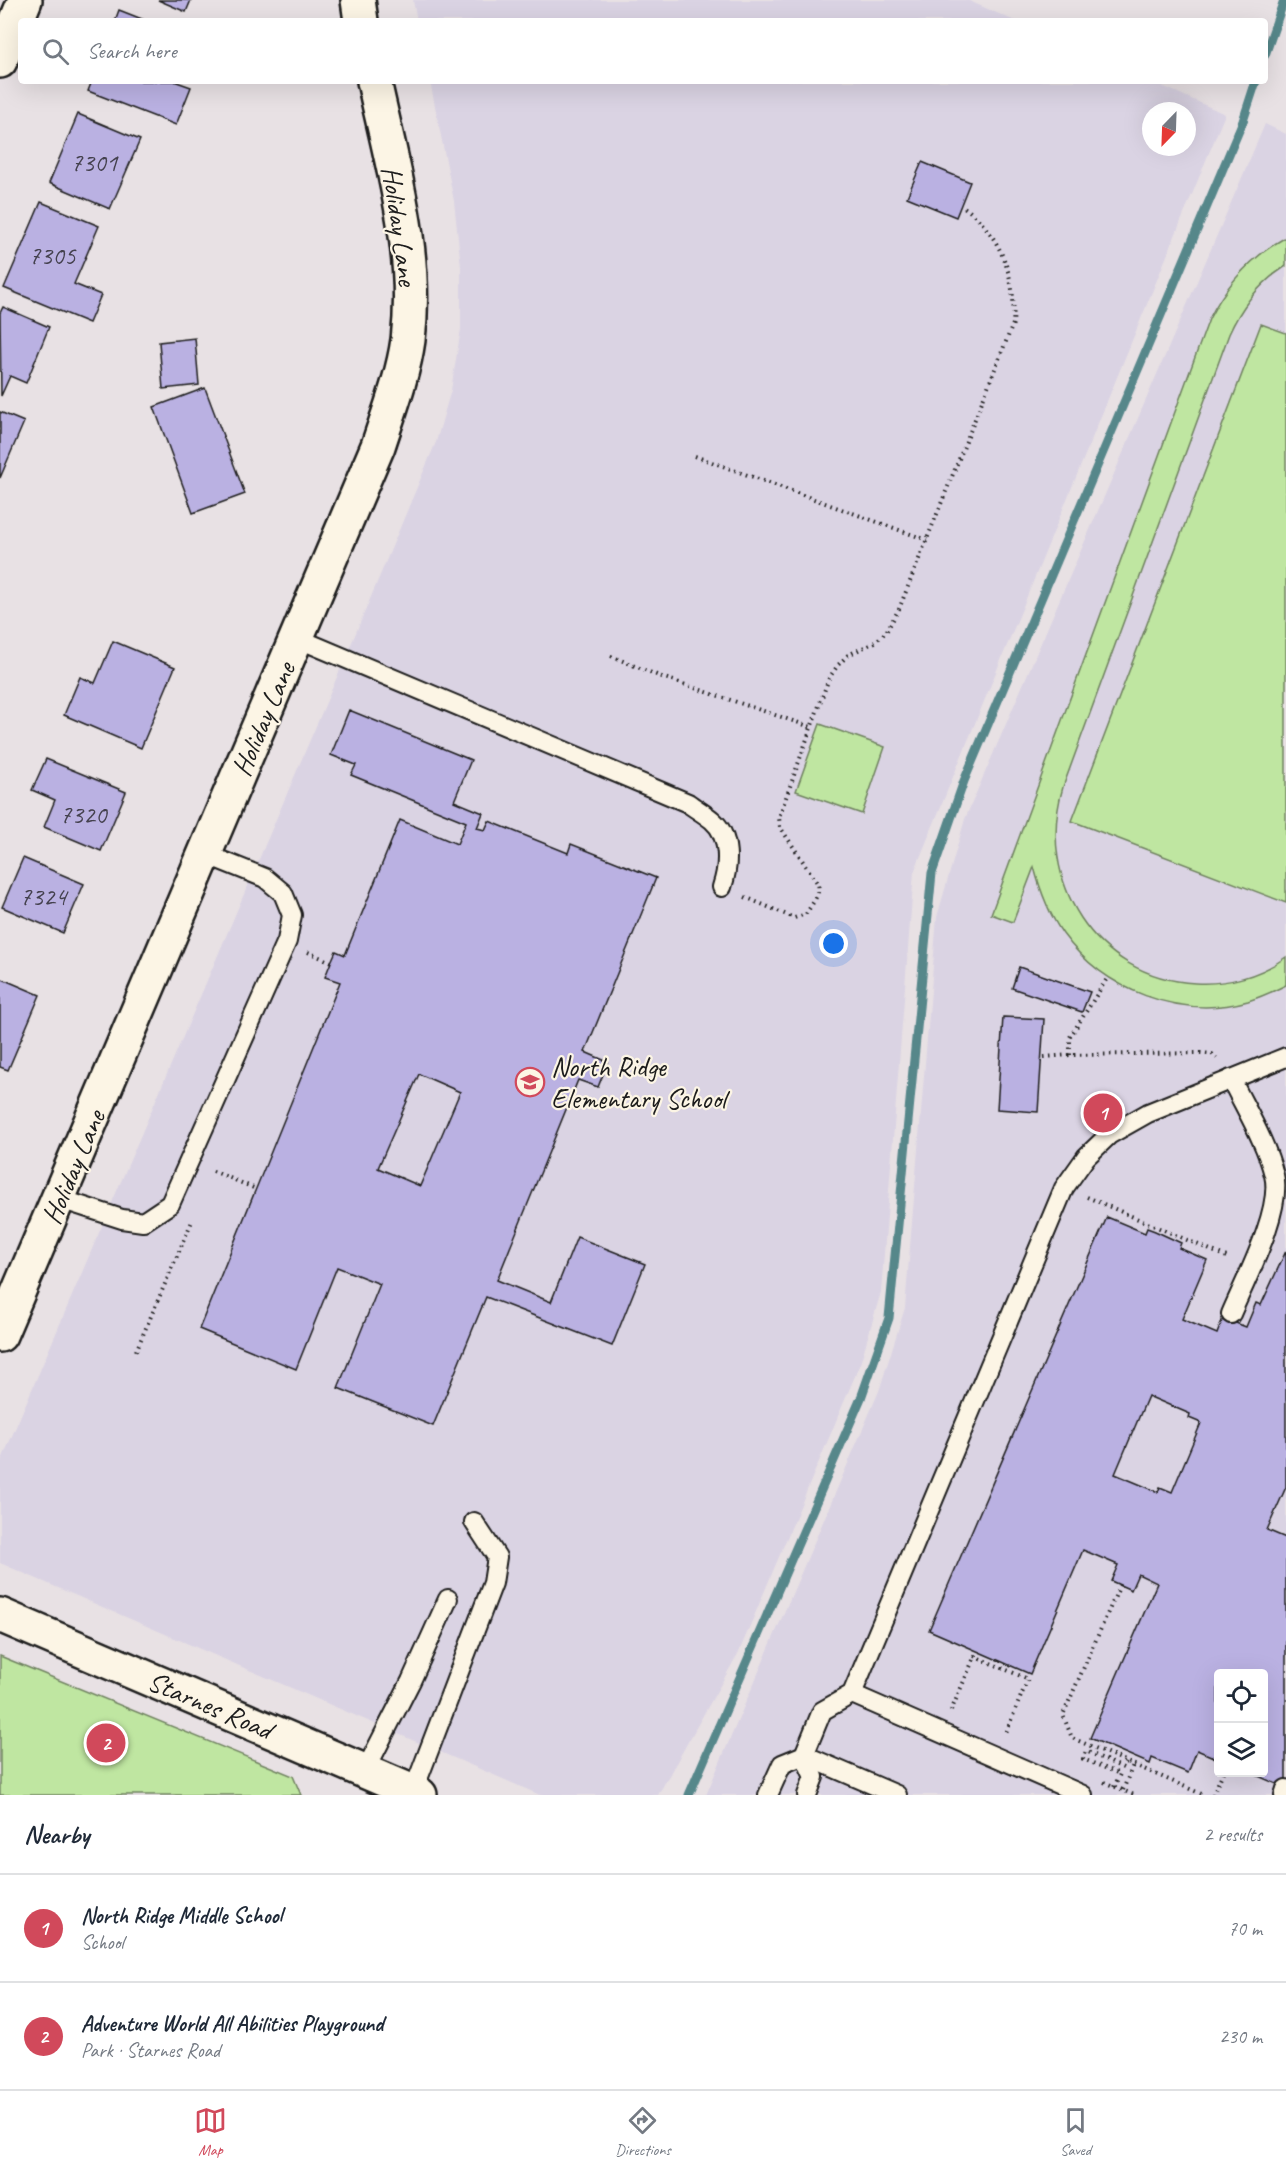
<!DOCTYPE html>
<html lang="en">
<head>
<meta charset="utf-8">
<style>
  :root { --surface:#fff; --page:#f6f6f7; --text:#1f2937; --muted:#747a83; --line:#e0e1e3; --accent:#d1495b }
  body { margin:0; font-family:Caveat,sans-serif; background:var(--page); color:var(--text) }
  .controls { position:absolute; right:18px; bottom:18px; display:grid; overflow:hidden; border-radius:6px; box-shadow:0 6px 24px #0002 }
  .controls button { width:54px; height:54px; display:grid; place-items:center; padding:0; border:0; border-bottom:2px solid var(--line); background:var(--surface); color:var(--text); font:30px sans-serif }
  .compass { position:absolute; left:1142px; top:102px; width:54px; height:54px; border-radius:50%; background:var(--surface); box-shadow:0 6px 24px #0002; rotate:203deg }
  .you { position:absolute; left:834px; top:944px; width:21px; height:21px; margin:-15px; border:4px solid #fff; border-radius:50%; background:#1a73e8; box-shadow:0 0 0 9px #1a73e833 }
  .badge { display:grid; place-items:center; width:39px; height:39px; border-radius:50%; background:var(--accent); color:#fff; font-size:20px; font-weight:700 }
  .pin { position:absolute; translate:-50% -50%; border:3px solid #fff; box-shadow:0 2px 6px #0006 }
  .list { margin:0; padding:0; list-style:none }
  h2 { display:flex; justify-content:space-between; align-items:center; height:78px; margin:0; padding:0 24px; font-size:26px }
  h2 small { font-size:20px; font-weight:400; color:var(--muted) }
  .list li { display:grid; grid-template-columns:39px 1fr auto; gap:18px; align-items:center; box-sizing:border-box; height:108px; padding:0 24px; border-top:2px solid var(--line) }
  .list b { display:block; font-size:22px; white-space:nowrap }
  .list p { margin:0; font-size:20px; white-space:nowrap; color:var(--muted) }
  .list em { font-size:20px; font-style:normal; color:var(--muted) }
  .icon { flex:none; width:33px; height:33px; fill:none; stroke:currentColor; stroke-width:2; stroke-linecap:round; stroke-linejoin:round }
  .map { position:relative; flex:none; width:1286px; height:1795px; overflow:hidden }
  .search { position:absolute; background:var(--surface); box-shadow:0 6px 24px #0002; left:18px; right:18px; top:18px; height:66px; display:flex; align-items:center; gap:15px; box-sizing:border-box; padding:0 21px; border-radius:6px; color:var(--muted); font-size:22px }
  .sheet { height:294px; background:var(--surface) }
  nav { display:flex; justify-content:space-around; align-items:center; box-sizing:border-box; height:84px; border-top:2px solid var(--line); background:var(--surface); font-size:16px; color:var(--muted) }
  nav a { display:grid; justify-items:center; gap:3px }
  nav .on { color:var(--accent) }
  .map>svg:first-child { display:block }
  .built { fill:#dad3e3; fill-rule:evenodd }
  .green { fill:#bfe6a1; stroke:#6e815e; stroke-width:1.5 }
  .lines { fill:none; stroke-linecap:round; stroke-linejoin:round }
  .stream { stroke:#56878a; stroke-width:9 }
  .building { fill:#bab1e2; stroke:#1c1c1c; stroke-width:1.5; fill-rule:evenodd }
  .service-casing { stroke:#1c1c1c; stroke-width:22 }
  .minor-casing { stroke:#1c1c1c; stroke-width:38 }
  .tertiary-casing { stroke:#1c1c1c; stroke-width:38 }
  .secondary-casing { stroke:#1c1c1c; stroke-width:38 }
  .path { stroke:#1c1c1c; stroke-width:4; stroke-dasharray:1.5 4.5; stroke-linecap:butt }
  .service { stroke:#fcf5e5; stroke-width:18 }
  .minor { stroke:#fcf5e5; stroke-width:33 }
  .tertiary { stroke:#fcf5e5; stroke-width:33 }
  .secondary { stroke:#fcf5e5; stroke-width:33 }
  .labels { text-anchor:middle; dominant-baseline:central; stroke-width:4.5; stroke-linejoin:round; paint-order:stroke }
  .number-label { font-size:26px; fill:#44414e }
  .street-label { font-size:28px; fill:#1c1c1c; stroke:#fcf5e5 }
  .poi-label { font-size:28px; fill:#1c1c1c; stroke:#fcf5e5; text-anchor:start }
</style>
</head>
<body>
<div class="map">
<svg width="1286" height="1795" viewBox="0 0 1286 1795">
  <rect width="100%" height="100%" fill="#e8e1e4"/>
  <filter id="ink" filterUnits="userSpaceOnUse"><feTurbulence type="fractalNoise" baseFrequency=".0167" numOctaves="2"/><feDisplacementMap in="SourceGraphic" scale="12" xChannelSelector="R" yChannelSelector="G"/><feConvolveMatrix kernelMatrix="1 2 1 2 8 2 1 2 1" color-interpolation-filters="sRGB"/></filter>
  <g filter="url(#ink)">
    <g class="built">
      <path d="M 413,0 L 967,0 L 1015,21 L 417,21 Z"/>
      <path d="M 430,81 L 1151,81 L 1225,114 L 914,872 L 881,1292 L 860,1364 L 739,1652 L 658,1795 L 540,1795 L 0,1563 L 0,1464 L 355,635 L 436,442 L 451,390 L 461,329 L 461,267 L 454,201 ZM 1151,111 L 1187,111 L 1187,147 L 1151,147 Z"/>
      <path d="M 1265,124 L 1286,134 L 1286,1795 L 706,1795 L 879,1391 L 905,1308 L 937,917 L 965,819 ZM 1218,1674 L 1264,1674 L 1264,1772 L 1218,1772 Z"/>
    </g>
    <g class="green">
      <path d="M 1286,237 L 1286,266 C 1259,283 1242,305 1229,334 L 1063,787 C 1035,881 1095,977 1195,983 C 1227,985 1260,976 1286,957 L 1286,985 C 1274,991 1261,997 1248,1001 C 1180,1020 1104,990 1063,934 C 1049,914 1040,890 1034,867 L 1013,922 L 991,914 L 1209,319 C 1227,283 1251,257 1286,237 Z"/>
      <path d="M 1261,324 L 1286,333 L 1286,903 L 1072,821 Z"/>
      <path d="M 820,724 L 885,747 L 862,814 L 796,791 Z"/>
      <path d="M 0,1656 L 293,1776 L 301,1795 L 0,1795 Z"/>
    </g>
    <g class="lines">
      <g class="stream">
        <path d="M 1265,55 L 1284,0"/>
        <path d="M 689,1795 L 861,1398 L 889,1318 L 932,873 L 964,781 L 1243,121 L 1256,81"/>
      </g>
    </g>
    <g class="building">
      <path d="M 158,0 L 191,0 L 186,12 Z"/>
      <path d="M 119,10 L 147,21 L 115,21 Z"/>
      <path d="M 92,81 L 174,81 L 191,87 L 176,125 L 88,91 Z"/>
      <path d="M 78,114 L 140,140 L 110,209 L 49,183 Z"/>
      <path d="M 922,162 L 970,182 L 956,217 L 907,197 Z"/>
      <path d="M 41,202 L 99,226 L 74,284 L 101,295 L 89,323 L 4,288 Z"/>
      <path d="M 3,307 L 49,327 L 26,383 L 10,376 L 1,396 L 0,313 Z"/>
      <path d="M 195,338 L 199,385 L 163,389 L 159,342 Z"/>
      <path d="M 205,388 L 245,494 L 193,513 L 154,407 Z"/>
      <path d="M 0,412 L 24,422 L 0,478 Z"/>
      <path d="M 113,641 L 175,667 L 141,748 L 64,715 L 80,677 L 95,683 Z"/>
      <path d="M 349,710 L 471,760 L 454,801 L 483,813 L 477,828 L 485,830 L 489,821 L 568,853 L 571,844 L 656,878 L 585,1052 L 608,1062 L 598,1087 L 578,1080 L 497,1280 L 551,1302 L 577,1237 L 645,1264 L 612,1346 L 486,1297 L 433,1426 L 338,1388 L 380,1284 L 337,1267 L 296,1369 L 199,1329 L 340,982 L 325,977 L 331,962 L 336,951 L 345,955 L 400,820 L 457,844 L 466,822 L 351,775 L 356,765 L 331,755 ZM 419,1074 L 460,1092 L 420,1186 L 378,1168 Z"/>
      <path d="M 46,759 L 126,792 L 101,851 L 44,827 L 55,800 L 32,790 Z"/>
      <path d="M 23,858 L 84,884 L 63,933 L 2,907 Z"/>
      <path d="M 1019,967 L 1090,992 L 1082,1012 L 1012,988 Z"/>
      <path d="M 0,978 L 40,995 L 8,1070 L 0,1067 Z"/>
      <path d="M 1003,1017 L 1044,1019 L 1038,1112 L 997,1109 Z"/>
      <path d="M 1107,1217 L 1145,1233 L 1147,1228 L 1155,1231 L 1181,1243 L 1179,1248 L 1207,1260 L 1182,1319 L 1217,1334 L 1223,1318 L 1246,1327 L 1256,1303 L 1261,1305 L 1286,1251 L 1286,1487 L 1267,1530 L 1286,1538 L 1286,1788 L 1249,1772 L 1264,1772 L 1264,1674 L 1218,1674 L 1218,1759 L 1197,1750 L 1188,1773 L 1152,1758 L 1150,1764 L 1090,1738 L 1157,1583 L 1138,1574 L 1131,1590 L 1111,1581 L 1118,1565 L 1083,1550 L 1030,1674 L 929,1630 ZM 1148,1396 L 1190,1414 L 1189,1418 L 1201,1423 L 1172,1492 L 1160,1487 L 1158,1492 L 1115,1474 Z"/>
    </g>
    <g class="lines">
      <g class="service-casing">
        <g id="service">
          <path d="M 297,638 L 688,803 C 696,809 705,814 712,820 C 731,836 729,866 722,887"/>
          <path d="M 60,1199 L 122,1219 L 143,1222 L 170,1204 L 287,941 L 292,915 L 283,893 L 265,878 L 205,854"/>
          <path d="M 1231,1314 C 1245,1281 1283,1209 1274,1175 C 1266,1142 1246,1110 1231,1079"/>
          <path d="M 852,1694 L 1083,1795"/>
          <path d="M 365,1771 L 411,1681 L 448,1599"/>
          <path d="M 413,1792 L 493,1583 L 497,1557 L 474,1522"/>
          <path d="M 768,1795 L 782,1764 L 804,1755 L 814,1777 L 807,1795"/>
          <path d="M 897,1795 L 804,1755 L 822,1711 L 852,1694 L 1064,1188 L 1086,1157 L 1109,1135 L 1148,1113 L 1286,1057"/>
          <path d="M 1284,1795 L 1286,1789"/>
        </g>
      </g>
      <g class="minor-casing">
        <path id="minor" d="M 0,61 L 25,0"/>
      </g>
      <g class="tertiary-casing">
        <g id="tertiary">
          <path d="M 358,0 L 361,21"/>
          <path d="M 0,1335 L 378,446 C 389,412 403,376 408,340 C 419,253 392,165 374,81"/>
        </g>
      </g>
      <g class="secondary-casing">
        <path id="secondary" d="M 0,1615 L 420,1795"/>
      </g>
      <g class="path">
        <path d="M 695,456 L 927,540"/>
        <path d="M 611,656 L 659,676 L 811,727"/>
        <path d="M 745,897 L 794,918 L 806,914 C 811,905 821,894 818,884 L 780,827 L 779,817 L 829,678 L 838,665 L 848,655 L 875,642 L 886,632 L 899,609 L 1013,324 C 1017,279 1000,231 961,205"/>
        <path d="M 308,952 L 331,962"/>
        <path d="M 1070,1055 L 1070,1037 L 1108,977"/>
        <path d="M 1044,1057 L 1070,1055 L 1201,1053 L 1212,1054 L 1217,1058"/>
        <path d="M 213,1171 L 256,1189"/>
        <path d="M 1087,1197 L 1229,1258"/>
        <path d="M 136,1351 L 193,1219"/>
        <path d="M 1120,1585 L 1063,1715 L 1072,1738 L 1204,1795"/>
        <path d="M 974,1656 L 1028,1679 L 1005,1735"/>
        <path d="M 951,1711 L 977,1651"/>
        <path d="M 1104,1782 L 1134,1795"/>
        <path d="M 1114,1787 L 1120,1774 L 1083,1759 L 1086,1751 L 1123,1768 L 1126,1761"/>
        <path d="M 1123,1790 L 1133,1765"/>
        <path d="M 1213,1795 L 1223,1772"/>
      </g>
      <use href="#service" class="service"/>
      <use href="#minor" class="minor"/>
      <use href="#tertiary" class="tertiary"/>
      <use href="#secondary" class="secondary"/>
    </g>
  </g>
  <defs>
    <g id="school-ring" transform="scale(1.5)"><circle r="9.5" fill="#fcf5e5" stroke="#d1495b" stroke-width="1.5"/><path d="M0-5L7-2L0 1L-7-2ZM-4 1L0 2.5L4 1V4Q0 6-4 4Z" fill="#d1495b"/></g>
  </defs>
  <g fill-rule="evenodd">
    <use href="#school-ring" x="530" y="1082"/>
  </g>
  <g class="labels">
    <g class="number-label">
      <text x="94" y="162">7301</text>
      <text x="52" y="255">7305</text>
      <text x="83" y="814">7320</text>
      <text x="43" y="896">7324</text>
    </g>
    <g class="street-label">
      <text transform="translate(400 226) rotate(82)">Holiday Lane</text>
      <text transform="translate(263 719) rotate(-67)">Holiday Lane</text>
      <text transform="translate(73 1167) rotate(-67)">Holiday Lane</text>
      <text transform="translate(210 1705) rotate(23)">Starnes Road</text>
    </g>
    <g class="poi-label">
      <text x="551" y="1066">North Ridge<tspan x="551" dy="32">Elementary School</tspan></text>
    </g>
  </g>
</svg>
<div class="controls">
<button><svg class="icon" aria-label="locate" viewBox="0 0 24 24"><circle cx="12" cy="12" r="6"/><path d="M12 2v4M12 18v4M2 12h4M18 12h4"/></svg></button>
<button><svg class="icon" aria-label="layers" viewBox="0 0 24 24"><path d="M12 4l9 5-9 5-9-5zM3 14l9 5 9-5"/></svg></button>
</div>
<svg class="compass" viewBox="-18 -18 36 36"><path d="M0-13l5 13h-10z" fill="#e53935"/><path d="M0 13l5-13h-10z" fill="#747a83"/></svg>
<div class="you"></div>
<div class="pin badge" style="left:1103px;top:1113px">1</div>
<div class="pin badge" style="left:106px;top:1743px">2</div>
<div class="search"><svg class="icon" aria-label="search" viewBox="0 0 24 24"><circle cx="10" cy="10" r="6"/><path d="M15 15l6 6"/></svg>Search here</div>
</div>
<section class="sheet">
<h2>Nearby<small>2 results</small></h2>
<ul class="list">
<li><span class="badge">1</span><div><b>North Ridge Middle School</b><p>School</p></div><em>70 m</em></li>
<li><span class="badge">2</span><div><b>Adventure World All Abilities Playground</b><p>Park · Starnes Road</p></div><em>230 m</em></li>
</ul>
</section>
<nav>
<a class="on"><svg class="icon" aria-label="map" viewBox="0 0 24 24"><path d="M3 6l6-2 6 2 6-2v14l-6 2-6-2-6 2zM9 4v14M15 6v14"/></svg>Map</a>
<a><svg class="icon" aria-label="directions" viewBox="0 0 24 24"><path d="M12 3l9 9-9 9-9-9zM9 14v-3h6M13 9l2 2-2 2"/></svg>Directions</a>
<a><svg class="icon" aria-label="saved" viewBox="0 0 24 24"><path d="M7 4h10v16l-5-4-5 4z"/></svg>Saved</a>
</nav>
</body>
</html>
